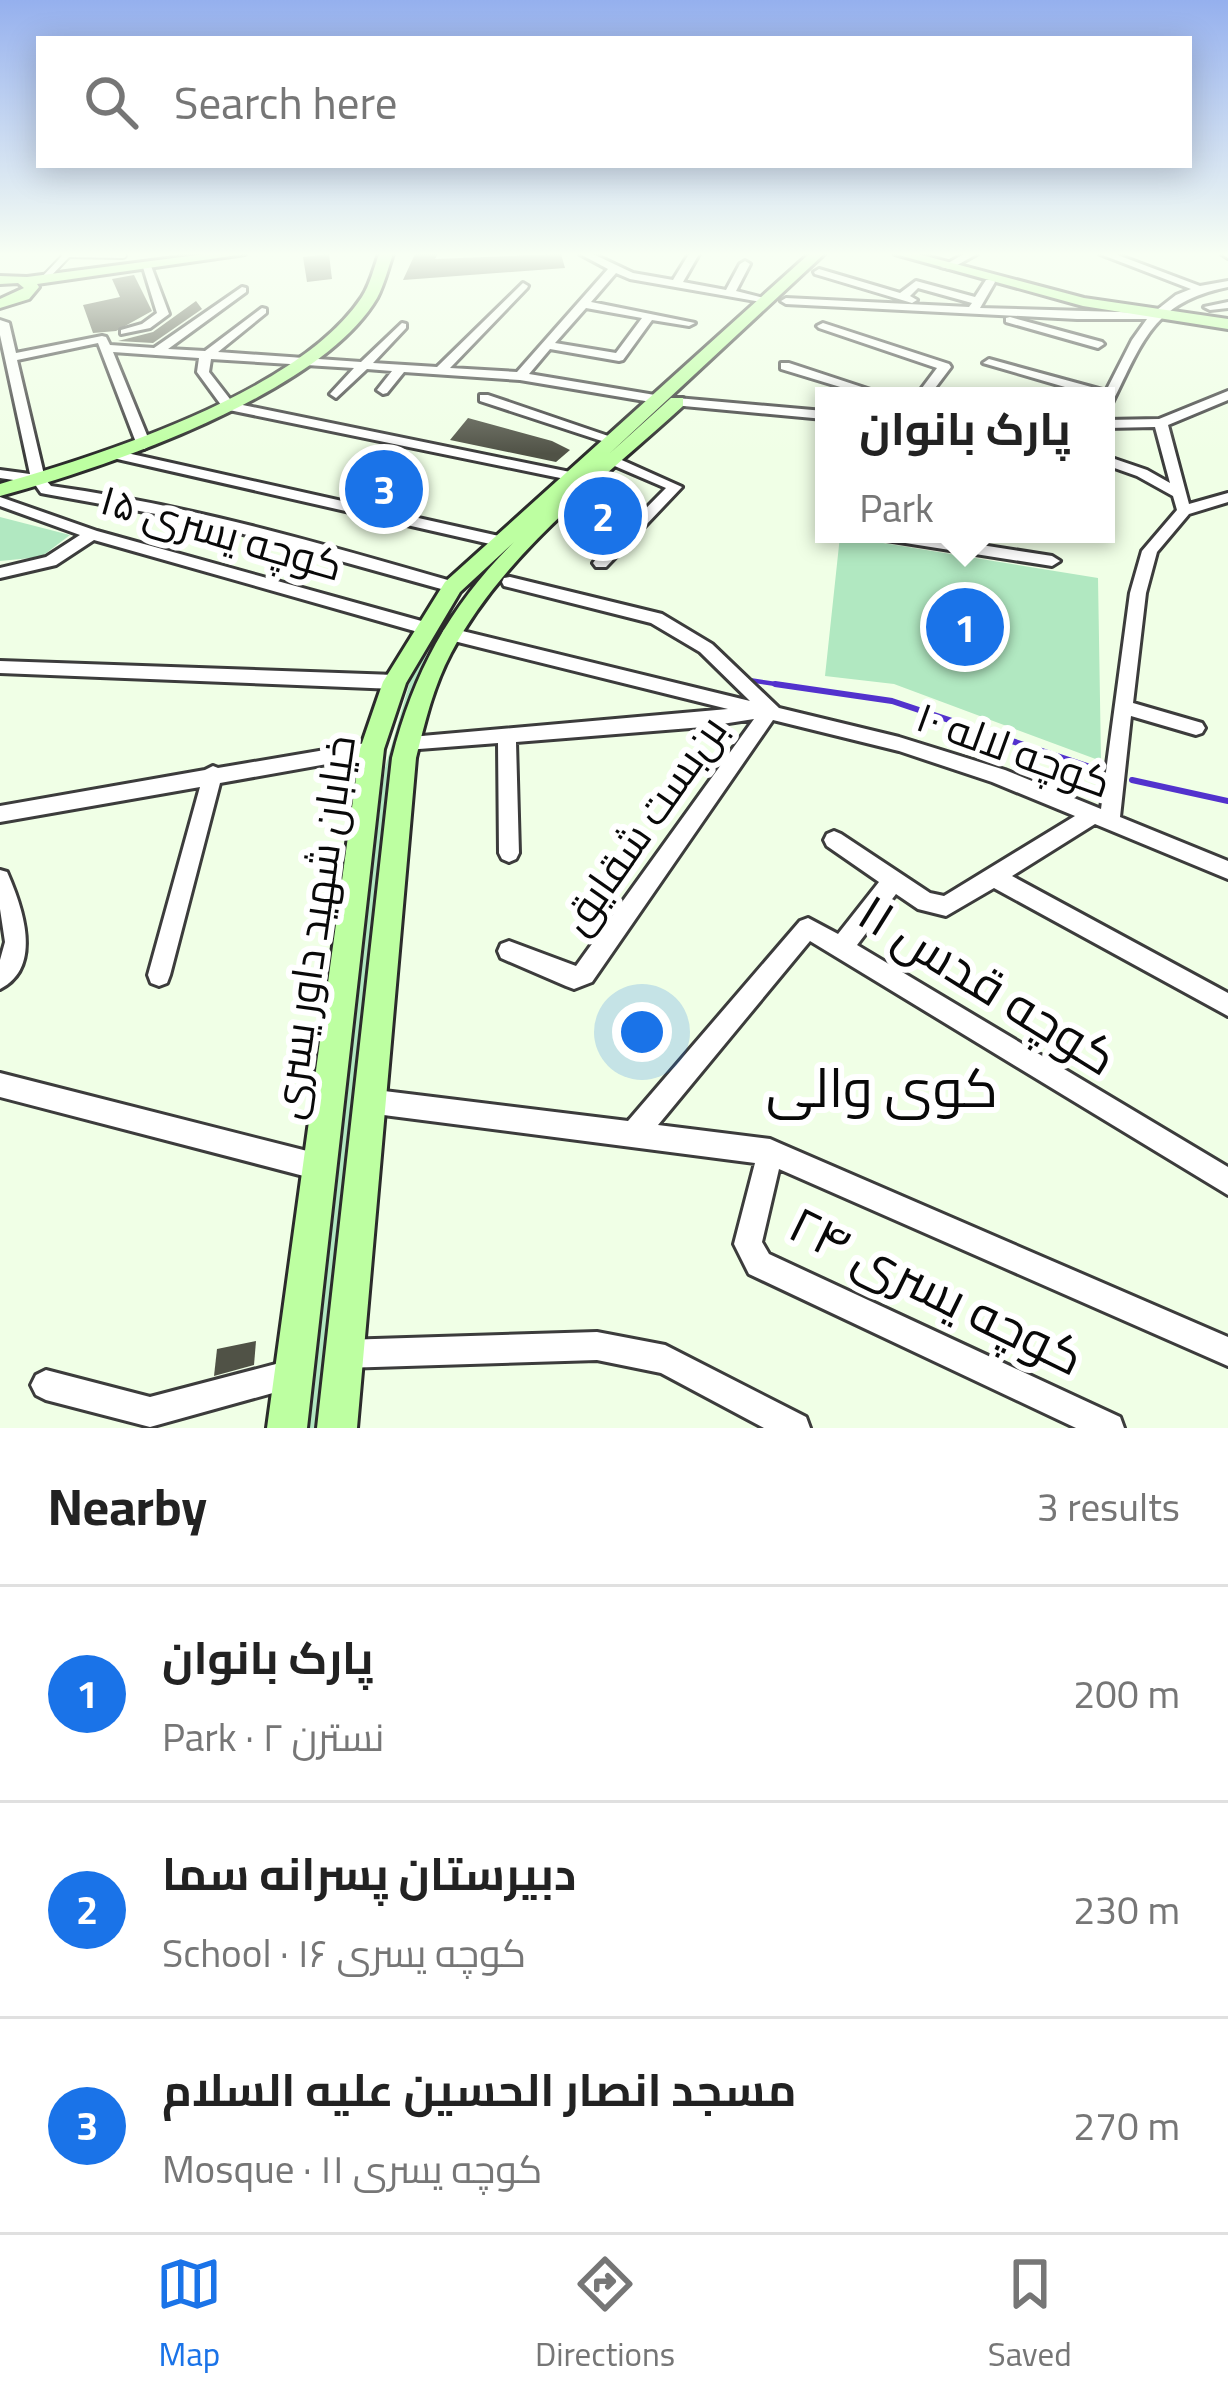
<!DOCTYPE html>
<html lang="en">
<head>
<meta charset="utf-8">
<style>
  :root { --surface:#fff; --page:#f2f2f2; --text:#222; --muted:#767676; --line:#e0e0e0; --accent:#1a73e8 }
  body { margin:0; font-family:Georgia,Cairo,serif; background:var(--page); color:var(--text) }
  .you { position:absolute; left:642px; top:1032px; width:42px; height:42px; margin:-30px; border:9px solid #fff; border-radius:50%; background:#1a73e8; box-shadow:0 0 0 18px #1a73e833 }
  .badge { display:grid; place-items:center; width:78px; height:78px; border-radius:50%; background:var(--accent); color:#fff; font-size:39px; font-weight:700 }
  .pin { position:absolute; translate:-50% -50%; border:6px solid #fff; box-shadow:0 3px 12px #0006 }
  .popup { position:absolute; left:815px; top:387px; width:300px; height:156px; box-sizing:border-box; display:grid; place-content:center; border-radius:0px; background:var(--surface); filter:drop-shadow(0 3px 9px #0005); font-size:39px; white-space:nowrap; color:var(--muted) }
  .popup b { font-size:45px; color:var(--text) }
  .popup::after { content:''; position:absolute; left:50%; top:100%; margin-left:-24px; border:24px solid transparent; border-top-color:var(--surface) }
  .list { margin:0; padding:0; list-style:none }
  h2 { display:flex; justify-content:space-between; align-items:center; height:156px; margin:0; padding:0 48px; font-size:51px }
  h2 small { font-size:39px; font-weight:400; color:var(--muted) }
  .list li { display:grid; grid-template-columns:78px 1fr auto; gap:36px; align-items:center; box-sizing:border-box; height:216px; padding:0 48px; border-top:3px solid var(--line) }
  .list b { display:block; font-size:45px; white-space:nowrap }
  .list p { margin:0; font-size:39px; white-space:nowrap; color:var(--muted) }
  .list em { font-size:39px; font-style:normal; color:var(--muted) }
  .icon { flex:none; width:66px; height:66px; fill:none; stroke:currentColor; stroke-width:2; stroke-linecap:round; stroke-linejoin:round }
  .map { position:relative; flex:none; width:1228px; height:1428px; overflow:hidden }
  .search { position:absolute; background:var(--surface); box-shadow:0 6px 30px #0003; left:36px; right:36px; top:36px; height:132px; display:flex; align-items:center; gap:30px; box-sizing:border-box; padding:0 42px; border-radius:0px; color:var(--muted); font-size:45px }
  .sheet { height:804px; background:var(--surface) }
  nav { display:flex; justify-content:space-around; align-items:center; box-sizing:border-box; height:168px; border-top:3px solid var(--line); background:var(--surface); font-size:33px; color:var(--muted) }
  nav a { display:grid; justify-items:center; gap:6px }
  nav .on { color:var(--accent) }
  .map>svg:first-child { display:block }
  .green { fill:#b1e8c1 }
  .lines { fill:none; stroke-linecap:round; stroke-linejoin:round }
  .stream-far1 { stroke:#5232cd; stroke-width:4.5 }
  .stream { stroke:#5232cd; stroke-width:6 }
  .building { fill:#505246 }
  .lane-casing { stroke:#3c3c3c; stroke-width:10 }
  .street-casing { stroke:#3c3c3c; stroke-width:6 }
  .secondary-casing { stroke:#2b2b2b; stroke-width:6 }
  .lane { stroke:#fff; stroke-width:6 }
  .street { fill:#fff; fill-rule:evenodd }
  .secondary { fill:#bdffa1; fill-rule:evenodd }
  .labels { text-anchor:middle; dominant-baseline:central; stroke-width:12; stroke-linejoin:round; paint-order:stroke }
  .street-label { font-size:42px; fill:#090909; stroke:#fff }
  .near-street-label { font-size:51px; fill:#090909; stroke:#fff }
  .near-neighbourhood-label { font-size:54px; fill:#090909; stroke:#fff }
</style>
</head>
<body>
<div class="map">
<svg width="1228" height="1428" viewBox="0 0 1228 1428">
  <rect width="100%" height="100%" fill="#f0ffe6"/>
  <g class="green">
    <path d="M 0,517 L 70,535 L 41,557 L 0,561 Z"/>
    <path d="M 840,536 L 1098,578 L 1101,761 L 894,684 L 825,676 Z"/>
    <path d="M 427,653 L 419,680 L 323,1428 L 303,1428 L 385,768 L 411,678 Z"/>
  </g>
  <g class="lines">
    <path class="stream-far1" d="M 749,680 L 796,687"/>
    <g class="stream">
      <path d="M 775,684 L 892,701 L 1105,772"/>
      <path d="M 1132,780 L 1228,801"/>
    </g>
  </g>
  <g class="building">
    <path d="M 329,254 L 332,279 L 307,282 L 303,257 Z"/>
    <path d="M 415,254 L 438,254 L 435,259 L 561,254 L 565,268 L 403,280 Z"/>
    <path d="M 134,275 L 152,311 L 116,331 L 93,333 L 83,305 L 120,297 L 112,279 Z"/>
    <path d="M 196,301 L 202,309 L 153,343 L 118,341 L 153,332 Z"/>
    <path d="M 468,418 L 552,441 L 570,450 L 556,462 L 450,440 Z"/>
    <path d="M 375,471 L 416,480 L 394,508 L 352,499 Z"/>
    <path d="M 256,1341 L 254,1365 L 214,1376 L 217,1349 Z"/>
  </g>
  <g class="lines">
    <g class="lane-casing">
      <g id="lane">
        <path d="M 65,254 L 123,255"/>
        <path d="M 44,279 L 67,255"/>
      </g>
    </g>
    <g class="street-casing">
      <g id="street">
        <path d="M 580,254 L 593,254 L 633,273 L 673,280 L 689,254 L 699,254 L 683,282 L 726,290 L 740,264 L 745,261 L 750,264 L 736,291 L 772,300 L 767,303 L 630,279 L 616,273 L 591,302 L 695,323 L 689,326 L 652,320 L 623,360 L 619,361 L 550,349 L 529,374 L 661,396 L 661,402 L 657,403 L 520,380 L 404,372 L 387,393 L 383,394 L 377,390 L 392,371 L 367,369 L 336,398 L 330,394 L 354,368 L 211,359 L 209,372 L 233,403 L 575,473 L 575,479 L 570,480 L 224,409 L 197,372 L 199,358 L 113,352 L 151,445 L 144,449 L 137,445 L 98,343 L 17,360 L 45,479 L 51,486 C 190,505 323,544 458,583 L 460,587 L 458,591 L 452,592 L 200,522 L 46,494 L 41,493 L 34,483 L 0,478 L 0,470 L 30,474 L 0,335 L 0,320 L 9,323 L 16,353 L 102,336 L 106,337 L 110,345 L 154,348 L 242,287 L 246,288 L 246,292 L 168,349 L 205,351 L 262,308 L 266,309 L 266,313 L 218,352 L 361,362 L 402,323 L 406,324 L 406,328 L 373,363 L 437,367 L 523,283 L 528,286 L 527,288 L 450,368 L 517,372 L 608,269 ZM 586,308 L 642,318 L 616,353 L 555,343 Z"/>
        <path d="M 964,254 L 977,254 L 950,269 L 941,267 Z"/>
        <path d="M 1100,254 L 1115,254 L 1200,286 L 1228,281 L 1228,287 C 1153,302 1143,341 1112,403 L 1106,407 L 1106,396 L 1096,396 L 983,363 L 989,359 L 1106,391 L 1132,340 L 1147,319 L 1077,319 L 786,304 L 781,301 L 786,298 L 969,307 L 972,303 L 918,288 L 910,296 L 917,300 L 912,303 L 815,274 L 814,272 L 819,269 L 900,293 L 916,281 L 975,297 L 986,280 L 994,280 L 995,282 L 980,308 L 1153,313 L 1176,295 L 1191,289 Z"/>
        <path d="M 1222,254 L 1228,254 L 1228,258 Z"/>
        <path d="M 142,264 L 151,266 L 169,314 L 150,328 L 121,334 L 121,330 L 142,324 L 157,313 Z"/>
        <path d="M 1228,302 L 1228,308 L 1210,310 L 1204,307 Z"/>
        <path d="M 1010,317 L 1102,342 L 1104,344 L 1098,348 L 1006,322 L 1006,318 Z"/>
        <path d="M 823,323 L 949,364 L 951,367 L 929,396 L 916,396 L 937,368 L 819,328 L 817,326 Z"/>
        <path d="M 781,363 L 789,363 L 889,396 L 870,396 L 781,369 Z"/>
        <path d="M 1228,391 L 1228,400 L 1168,425 L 1189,504 L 1228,493 L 1228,502 L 1189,514 L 1157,552 L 1146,593 L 1133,703 L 1202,723 L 1205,728 L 1202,733 L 1196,735 L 1131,716 L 1120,817 L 1228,861 L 1228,879 L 1095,824 L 1012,876 L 1228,993 L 1228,1016 L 994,888 L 946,916 L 918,909 L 896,894 L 857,945 L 1228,1167 L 1228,1195 L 810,941 L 658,1125 L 770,1139 L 779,1143 L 1228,1337 L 1228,1366 L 779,1169 L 762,1242 L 769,1254 L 1120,1417 L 1124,1428 L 1076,1428 L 749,1274 L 734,1244 L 755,1163 L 368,1113 L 359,1110 L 356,1101 L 359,1092 L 368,1089 L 628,1121 L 800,921 L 808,918 L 838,934 L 879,882 L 827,846 L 824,840 L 827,834 L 834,831 L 841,834 L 930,893 L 944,896 L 1075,816 L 992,782 L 899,751 L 773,720 L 592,982 L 574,989 L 566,986 L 501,958 L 498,951 L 501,944 L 509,941 L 576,966 L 754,719 L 703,727 L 516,742 L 519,853 L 516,859 L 509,862 L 502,859 L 499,853 L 498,743 L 406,750 L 399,748 L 397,743 L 399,738 L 728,709 L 450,640 L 442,634 L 444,630 L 450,628 L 750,701 L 700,652 L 651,623 L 504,586 L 502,582 L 504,578 L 510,577 L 662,614 L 712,644 L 779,708 L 899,737 L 1005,770 L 1101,809 L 1130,593 L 1142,551 L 1177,510 L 1173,496 L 1137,476 L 1106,465 L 1106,456 L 1147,470 L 1170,483 L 1155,427 L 1106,428 L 1106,420 L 1159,419 Z"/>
        <path d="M 480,395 L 488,395 L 617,439 L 610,443 L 605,442 L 480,401 Z"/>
        <path d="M 677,398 L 824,411 L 824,419 L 673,405 L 673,399 Z"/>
        <path d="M 118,451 L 499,536 L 507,541 L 499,546 L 113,458 L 113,452 Z"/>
        <path d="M 615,457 L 682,487 L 606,567 L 596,567 L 593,563 L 596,559 L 666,488 L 610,464 L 608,461 Z"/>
        <path d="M 0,497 L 97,531 L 425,622 L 433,628 L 425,634 L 94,540 L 56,565 L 0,578 L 0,568 L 46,557 L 80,535 L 0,506 Z"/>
        <path d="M 873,534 L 911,534 L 1052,556 L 1060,561 L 1052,566 L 880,539 Z"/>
        <path d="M 0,661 L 395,675 L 404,682 L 395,689 L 0,673 Z"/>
        <path d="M 372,742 L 379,744 L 381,749 L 379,754 L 372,756 L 220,783 L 170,975 L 167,983 L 159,986 L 151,983 L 148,975 L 200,787 L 0,822 L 0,806 L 205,770 L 213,766 L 218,768 Z"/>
        <path d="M 0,870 L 7,872 C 22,906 44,967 0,989 L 0,960 L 5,942 L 0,909 Z"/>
        <path d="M 0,1073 L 319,1154 L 328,1158 L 332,1167 L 328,1176 L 319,1180 L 0,1097 Z"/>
        <path d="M 597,1332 L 665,1345 L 806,1417 L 810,1428 L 764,1428 L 661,1373 L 597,1360 L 343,1368 L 333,1364 L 329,1354 L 333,1344 L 343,1340 Z"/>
        <path d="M 295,1359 L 305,1364 L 310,1374 L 305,1384 L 150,1427 L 46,1400 L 36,1395 L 31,1385 L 36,1375 L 46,1370 L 150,1397 Z"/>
      </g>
    </g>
    <g class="secondary-casing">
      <g id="secondary">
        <path d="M 205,254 L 245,254 L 37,284 L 39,287 L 29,299 L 0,308 L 0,299 L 24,288 L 18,283 L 0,284 L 0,276 L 27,277 Z"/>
        <path d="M 379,254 L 393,254 C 388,268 384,285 377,298 C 321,394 105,468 0,496 L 0,484 C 105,454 300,391 362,297 C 370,285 374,268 379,254 Z"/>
        <path d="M 809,254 L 824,254 L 609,454 L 671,398 L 683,398 L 683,406 C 602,480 503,554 451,653 C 433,687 425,722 416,758 L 357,1428 L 317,1428 L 392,758 C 414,671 450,606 514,542 L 460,592 L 406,683 L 384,749 L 307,1428 L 267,1428 L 360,749 L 383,682 L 445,582 Z"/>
        <path d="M 895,254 L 918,254 L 1084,298 L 1228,319 L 1228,329 L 1083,306 Z"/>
      </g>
    </g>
    <use href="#lane" class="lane"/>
    <use href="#street" class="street"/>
    <use href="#secondary" class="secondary"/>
  </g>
  <linearGradient id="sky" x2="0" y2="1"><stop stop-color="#95b0ee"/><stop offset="0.56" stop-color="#f8fff4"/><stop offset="1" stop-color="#f8fff4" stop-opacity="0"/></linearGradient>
  <rect width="1228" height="454" fill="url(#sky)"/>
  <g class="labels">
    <g class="street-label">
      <text transform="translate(222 532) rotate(16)">کوچه یسری ۱۵</text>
      <text transform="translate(1014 749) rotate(20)">کوچه لاله ۱۰</text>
      <text transform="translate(643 824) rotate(-55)">بن‌بست شقایق</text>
      <text transform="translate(313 927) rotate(-82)">خیابان شهید داور یسری</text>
    </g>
    <g class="near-street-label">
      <text transform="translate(988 984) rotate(32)">کوچه قدس ۱۱</text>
      <text transform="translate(937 1290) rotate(26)">کوچه یسری ۲۴</text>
    </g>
    <g class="near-neighbourhood-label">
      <text x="882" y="1087">کوی والی</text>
    </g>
  </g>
</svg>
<div class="you"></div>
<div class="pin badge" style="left:965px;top:627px">1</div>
<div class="popup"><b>پارک بانوان</b>Park</div>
<div class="pin badge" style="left:603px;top:516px">2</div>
<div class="pin badge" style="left:384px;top:489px">3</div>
<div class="search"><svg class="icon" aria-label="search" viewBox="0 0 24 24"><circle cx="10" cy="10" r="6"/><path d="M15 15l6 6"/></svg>Search here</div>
</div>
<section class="sheet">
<h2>Nearby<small>3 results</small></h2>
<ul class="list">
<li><span class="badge">1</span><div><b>پارک بانوان</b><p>Park · نسترن ۲</p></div><em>200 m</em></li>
<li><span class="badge">2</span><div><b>دبیرستان پسرانه سما</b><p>School · کوچه یسری ۱۶</p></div><em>230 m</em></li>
<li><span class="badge">3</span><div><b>مسجد انصار الحسین علیه السلام</b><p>Mosque · کوچه یسری ۱۱</p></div><em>270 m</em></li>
</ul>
</section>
<nav>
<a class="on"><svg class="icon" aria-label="map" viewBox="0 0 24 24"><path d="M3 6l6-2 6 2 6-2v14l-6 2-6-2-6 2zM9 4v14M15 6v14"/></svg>Map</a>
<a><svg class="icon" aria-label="directions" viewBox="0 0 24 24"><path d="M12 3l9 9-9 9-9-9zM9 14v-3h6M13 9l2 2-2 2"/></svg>Directions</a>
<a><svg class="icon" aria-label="saved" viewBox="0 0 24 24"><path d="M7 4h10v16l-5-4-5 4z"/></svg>Saved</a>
</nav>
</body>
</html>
